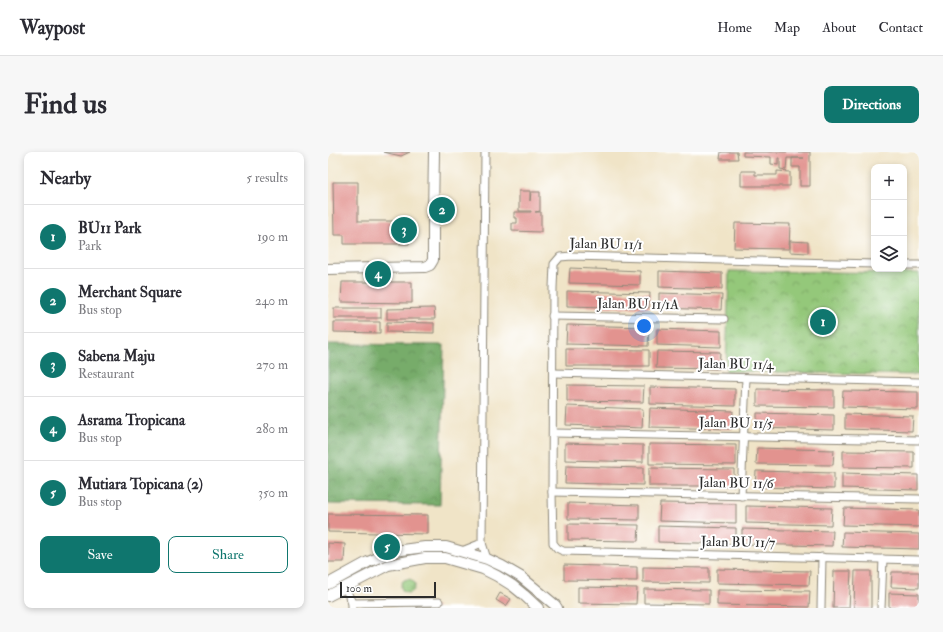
<!DOCTYPE html>
<html lang="en">
<head>
<meta charset="utf-8">
<style>
  :root { --surface:#fff; --page:#f7f7f7; --text:#2b2b33; --muted:#7c7c81; --line:#e1e1e2; --accent:#0f766e }
  body { margin:0; font-family:"IM FELL Double Pica",serif; background:var(--page); color:var(--text) }
  .controls { position:absolute; right:12px; top:12px; display:grid; overflow:hidden; border-radius:8px; box-shadow:0 2px 6px #0003 }
  .controls button { width:36px; height:36px; display:grid; place-items:center; padding:0; border:0; border-bottom:1px solid var(--line); background:var(--surface); color:var(--text); font:20px sans-serif }
  .scale { position:absolute; left:12px; bottom:10px; width:96px; box-sizing:border-box; padding-left:4px; border:2px solid #2b2b2b; border-top:0; font-size:11px; line-height:14px; white-space:nowrap; color:#2b2b2b; -webkit-text-stroke:3px #fff; paint-order:stroke }
  .you { position:absolute; left:316px; top:174px; width:14px; height:14px; margin:-10px; border:3px solid #fff; border-radius:50%; background:#1a73e8; box-shadow:0 0 0 6px #1a73e833 }
  .badge { display:grid; place-items:center; width:26px; height:26px; border-radius:50%; background:var(--accent); color:#fff; font-size:13px; font-weight:700 }
  .pin { position:absolute; translate:-50% -50%; border:2px solid #fff; box-shadow:0 1px 4px #0006 }
  .list { margin:0; padding:0; list-style:none }
  h2 { display:flex; justify-content:space-between; align-items:center; height:52px; margin:0; padding:0 16px; font-size:17px }
  h2 small { font-size:13px; font-weight:400; color:var(--muted) }
  .list li { display:grid; grid-template-columns:26px 1fr auto; gap:12px; align-items:center; box-sizing:border-box; height:64px; padding:0 16px; border-top:1px solid var(--line) }
  .list b { display:block; font-size:15px; white-space:nowrap }
  .list p { margin:0; font-size:13px; white-space:nowrap; color:var(--muted) }
  .list em { font-size:13px; font-style:normal; color:var(--muted) }
  .actions { display:flex; gap:8px; padding:12px 16px }
  .actions a { flex:1; padding:9px 0; border:1px solid var(--accent); border-radius:8px; text-align:center; font-size:14px; color:var(--accent) }
  .actions .main { background:var(--accent); color:#fff }
  .icon { flex:none; width:22px; height:22px; fill:none; stroke:currentColor; stroke-width:2; stroke-linecap:round; stroke-linejoin:round }
  .map { position:relative; flex:none; width:591px; height:456px; overflow:hidden; border-radius:8px }
  header { display:flex; align-items:center; gap:24px; box-sizing:border-box; height:56px; padding:0 20px; background:var(--surface); border-bottom:1px solid var(--line) }
  header strong { font-size:19px }
  nav { display:flex; gap:22px; margin-inline-start:auto; font-size:14px }
  .intro { display:flex; align-items:center; justify-content:space-between; box-sizing:border-box; height:96px; padding:0 24px }
  h1 { margin:0; font-size:28px }
  .button { padding:10px 18px; border-radius:8px; background:var(--accent); color:#fff; font-size:14px; font-weight:700 }
  main { display:flex; gap:24px; padding:0 24px }
  aside { flex:1; background:var(--surface); border-radius:8px; box-shadow:0 2px 6px #0003 }
  .map>svg:first-child { display:block }
  .forest { fill:url(#forest-crowns); stroke:#516c4a }
  .park { fill:url(#park-crowns); stroke:#607a52 }
  .building { fill:#e2938f }
  .lines { fill:none; stroke-linecap:round; stroke-linejoin:round }
  .street-casing { stroke:#8e8879; stroke-width:9 }
  .secondary-casing { stroke:#8e8879; stroke-width:12 }
  .street { stroke:#fff; stroke-width:7 }
  .secondary { stroke:#fff; stroke-width:10 }
  .labels { text-anchor:middle; dominant-baseline:central; stroke-width:4; stroke-linejoin:round; paint-order:stroke }
  .street-label { font-size:14px; fill:#2b2b2b; stroke:#fff }
</style>
</head>
<body>
<header>
<strong>Waypost</strong>
<nav><a>Home</a><a>Map</a><a>About</a><a>Contact</a></nav>
</header>
<div class="intro"><h1>Find us</h1><a class="button">Directions</a></div>
<main>
<aside>
<h2>Nearby<small>5 results</small></h2>
<ul class="list">
<li><span class="badge">1</span><div><b>BU11 Park</b><p>Park</p></div><em>190 m</em></li>
<li><span class="badge">2</span><div><b>Merchant Square</b><p>Bus stop</p></div><em>240 m</em></li>
<li><span class="badge">3</span><div><b>Sabena Maju</b><p>Restaurant</p></div><em>270 m</em></li>
<li><span class="badge">4</span><div><b>Asrama Tropicana</b><p>Bus stop</p></div><em>280 m</em></li>
<li><span class="badge">5</span><div><b>Mutiara Topicana (2)</b><p>Bus stop</p></div><em>350 m</em></li>
</ul>
<div class="actions"><a class="main">Save</a><a>Share</a></div>
</aside>
<div class="map">
<svg width="591" height="456" viewBox="0 0 591 456">
  <defs>
    <pattern id="forest-crowns" width="20" height="18" patternUnits="userSpaceOnUse"><rect width="20" height="18" fill="#77ac6a"/><path d="M2 6a3 3 0 1 1 6 0M12 15a3 3 0 1 1 6 0" fill="none" stroke="#628c57"/></pattern>
    <pattern id="park-crowns" width="20" height="18" patternUnits="userSpaceOnUse"><rect width="20" height="18" fill="#94c87a"/><path d="M2 6a3 3 0 1 1 6 0M12 15a3 3 0 1 1 6 0" fill="none" stroke="#79a364"/></pattern>
  </defs>
  <rect width="100%" height="100%" fill="#fff"/>
  <filter id="ink" filterUnits="userSpaceOnUse"><feTurbulence type="fractalNoise" baseFrequency=".025" numOctaves="2"/><feDisplacementMap in="SourceGraphic" scale="8" xChannelSelector="R" yChannelSelector="G"/><feConvolveMatrix kernelMatrix="1 2 1 2 8 2 1 2 1" color-interpolation-filters="sRGB"/></filter>
  <filter id="wash" filterUnits="userSpaceOnUse"><feTurbulence type="fractalNoise" baseFrequency=".012" numOctaves="4" result="noise"/><feDisplacementMap in="SourceGraphic" scale="16" xChannelSelector="R" yChannelSelector="G"/><feGaussianBlur stdDeviation="0.9" result="paint"/><feColorMatrix in="noise" values="0 0 0 0 0 0 0 0 0 0 0 0 0 0 0 0 0 1.4 0 .05"/><feComposite in="paint" operator="in"/></filter>
  <g filter="url(#wash)">
    <rect width="100%" height="100%" fill="#f0e4c7"/>
    <path class="forest" d="M 0,192 L 116,193 L 112,353 L 0,352 Z"/>
    <g class="park">
      <path d="M 401,119 L 591,121 L 591,223 L 398,219 Z"/>
      <circle cx="80" cy="434" r="7"/>
    </g>
    <g id="blocks">
      <g class="building">
        <path d="M 55,0 L 82,0 L 73,4 Z"/>
        <path d="M 393,0 L 409,0 L 410,7 L 392,7 Z"/>
        <path d="M 415,0 L 482,0 L 482,34 L 472,34 L 472,15 L 464,15 L 464,6 L 476,6 L 459,6 L 458,18 L 452,17 L 452,6 L 450,6 L 450,13 L 443,12 L 443,5 L 415,4 Z"/>
        <path d="M 413,19 L 427,19 L 427,23 L 449,23 L 449,19 L 462,20 L 462,34 L 413,34 Z"/>
        <path d="M 5,30 L 30,30 L 30,69 L 81,69 L 81,92 L 16,92 L 16,83 L 6,83 Z"/>
        <path d="M 191,39 L 202,39 L 202,49 L 203,40 L 212,40 L 212,59 L 207,60 L 213,60 L 213,80 L 184,79 L 184,71 L 189,71 L 189,66 L 186,66 L 186,60 L 203,60 L 203,59 L 191,59 Z"/>
        <path d="M 407,71 L 462,72 L 461,97 L 406,96 Z"/>
        <path d="M 462,89 L 480,90 L 480,101 L 462,100 Z"/>
        <path d="M 242,116 L 312,119 L 312,133 L 241,131 Z"/>
        <path d="M 331,119 L 394,121 L 394,137 L 331,135 Z"/>
        <path d="M 14,130 L 84,130 L 84,151 L 13,150 Z"/>
        <path d="M 239,139 L 322,141 L 321,156 L 239,154 Z"/>
        <path d="M 331,141 L 394,143 L 393,158 L 331,156 Z"/>
        <rect x="6" y="156" width="47" height="10"/>
        <path d="M 106,156 L 107,167 L 59,167 L 59,157 Z"/>
        <path d="M 6,170 L 52,170 L 52,181 L 6,180 Z"/>
        <path d="M 59,170 L 106,171 L 106,181 L 59,180 Z"/>
        <path d="M 239,173 L 321,175 L 320,194 L 238,192 Z"/>
        <path d="M 329,177 L 393,179 L 393,195 L 329,193 Z"/>
        <path d="M 238,197 L 321,198 L 321,214 L 238,214 Z"/>
        <path d="M 329,199 L 392,200 L 391,217 L 328,216 Z"/>
        <path d="M 239,233 L 316,234 L 315,250 L 239,249 Z"/>
        <path d="M 322,235 L 407,237 L 407,254 L 322,252 Z"/>
        <path d="M 429,237 L 506,238 L 506,255 L 429,254 Z"/>
        <path d="M 515,239 L 590,240 L 590,257 L 514,255 Z"/>
        <path d="M 239,254 L 315,257 L 314,276 L 238,273 Z"/>
        <path d="M 322,256 L 405,259 L 404,277 L 321,275 Z"/>
        <path d="M 429,261 L 506,263 L 506,278 L 429,276 Z"/>
        <path d="M 517,262 L 585,264 L 584,279 L 517,277 Z"/>
        <path d="M 237,291 L 315,293 L 315,310 L 237,308 Z"/>
        <path d="M 321,292 L 408,293 L 408,313 L 321,312 Z"/>
        <path d="M 429,296 L 506,298 L 505,313 L 428,312 Z"/>
        <path d="M 515,299 L 586,300 L 586,316 L 515,315 Z"/>
        <path d="M 238,314 L 315,316 L 315,333 L 237,331 Z"/>
        <path d="M 321,316 L 406,317 L 406,334 L 321,334 Z"/>
        <path d="M 428,319 L 506,321 L 506,337 L 427,335 Z"/>
        <path d="M 514,321 L 590,323 L 590,338 L 514,336 Z"/>
        <path d="M 240,351 L 311,353 L 311,368 L 240,367 Z"/>
        <path d="M 332,351 L 408,352 L 408,371 L 331,369 Z"/>
        <path d="M 418,354 L 504,356 L 503,373 L 418,371 Z"/>
        <path d="M 516,356 L 591,358 L 591,375 L 515,373 Z"/>
        <path d="M 0,362 L 100,363 L 100,382 L 0,380 Z"/>
        <path d="M 240,372 L 311,373 L 310,389 L 240,388 Z"/>
        <path d="M 330,374 L 408,376 L 408,392 L 330,390 Z"/>
        <path d="M 414,377 L 505,379 L 504,394 L 414,392 Z"/>
        <path d="M 515,380 L 591,382 L 591,397 L 514,395 Z"/>
        <path d="M 0,391 L 17,392 L 16,410 L 0,410 Z"/>
        <path d="M 236,413 L 309,415 L 309,429 L 236,428 Z"/>
        <path d="M 315,415 L 381,416 L 381,431 L 315,430 Z"/>
        <path d="M 389,417 L 482,419 L 481,433 L 389,431 Z"/>
        <path d="M 506,419 L 523,419 L 521,456 L 505,456 Z"/>
        <path d="M 527,419 L 543,419 L 543,456 L 526,456 Z"/>
        <path d="M 564,420 L 591,420 L 591,436 L 563,435 Z"/>
        <path d="M 250,435 L 309,436 L 308,452 L 250,451 Z"/>
        <path d="M 316,437 L 381,438 L 381,452 L 316,451 Z"/>
        <path d="M 389,438 L 482,439 L 481,455 L 389,453 Z"/>
        <path d="M 172,441 L 183,447 L 178,454 L 168,448 Z"/>
        <path d="M 561,441 L 591,442 L 591,456 L 561,456 Z"/>
        <rect x="89" y="454" width="20" height="2"/>
      </g>
    </g>
  </g>
  <g filter="url(#ink)">
    <use href="#blocks" fill-opacity="0" stroke="#8e8879" stroke-width="1"/>
    <g class="lines">
      <g class="street-casing">
        <g id="street">
          <path d="M 546,112 L 244,104 L 232,105 L 226,112 L 225,136 L 224,340 L 225,391 L 229,396 L 235,399 L 591,408"/>
          <path d="M 576,113 L 591,113"/>
          <path d="M 224,164 L 396,167"/>
          <path d="M 225,221 L 591,230"/>
          <path d="M 225,281 L 591,288"/>
          <path d="M 224,340 L 591,347"/>
          <path d="M 413,344 L 418,226"/>
          <path d="M 154,391 L 157,0"/>
          <path d="M 134,399 L 154,391 L 159,407"/>
          <path d="M 17,435 L 24,451 L 24,456"/>
          <path d="M 24,451 L 111,450"/>
          <path d="M 493,456 L 494,405"/>
          <path d="M 553,456 L 555,407"/>
        </g>
      </g>
      <g class="secondary-casing">
        <g id="secondary">
          <path d="M 0,117 L 97,115 L 102,113 L 105,108 L 105,63 L 106,0"/>
          <path d="M 0,432 L 40,410 L 66,399 L 97,395 L 118,395 L 159,407 L 174,414 L 193,425 L 227,453 L 229,456"/>
          <path d="M 0,444 L 60,413 L 97,406 L 117,406 L 155,417 L 169,424 L 185,434 L 196,443 L 210,456"/>
        </g>
      </g>
      <use href="#street" class="street"/>
      <use href="#secondary" class="secondary"/>
    </g>
  </g>
  <g class="labels">
    <g class="street-label">
      <text transform="translate(278 92) rotate(1)">Jalan BU 11/1</text>
      <text transform="translate(310 152) rotate(1)">Jalan BU 11/1A</text>
      <text transform="translate(408 212) rotate(1)">Jalan BU 11/4</text>
      <text transform="translate(408 271) rotate(1)">Jalan BU 11/5</text>
      <text transform="translate(408 331) rotate(1)">Jalan BU 11/6</text>
      <text transform="translate(410 390) rotate(1)">Jalan BU 11/7</text>
    </g>
  </g>
</svg>
<div class="controls">
<button>+</button>
<button>−</button>
<button><svg class="icon" aria-label="layers" viewBox="0 0 24 24"><path d="M12 4l9 5-9 5-9-5zM3 14l9 5 9-5"/></svg></button>
</div>
<div class="scale">100 m</div>
<div class="you"></div>
<div class="pin badge" style="left:495px;top:170px">1</div>
<div class="pin badge" style="left:114px;top:58px">2</div>
<div class="pin badge" style="left:76px;top:78px">3</div>
<div class="pin badge" style="left:50px;top:122px">4</div>
<div class="pin badge" style="left:59px;top:395px">5</div>
</div>
</main>
</body>
</html>
